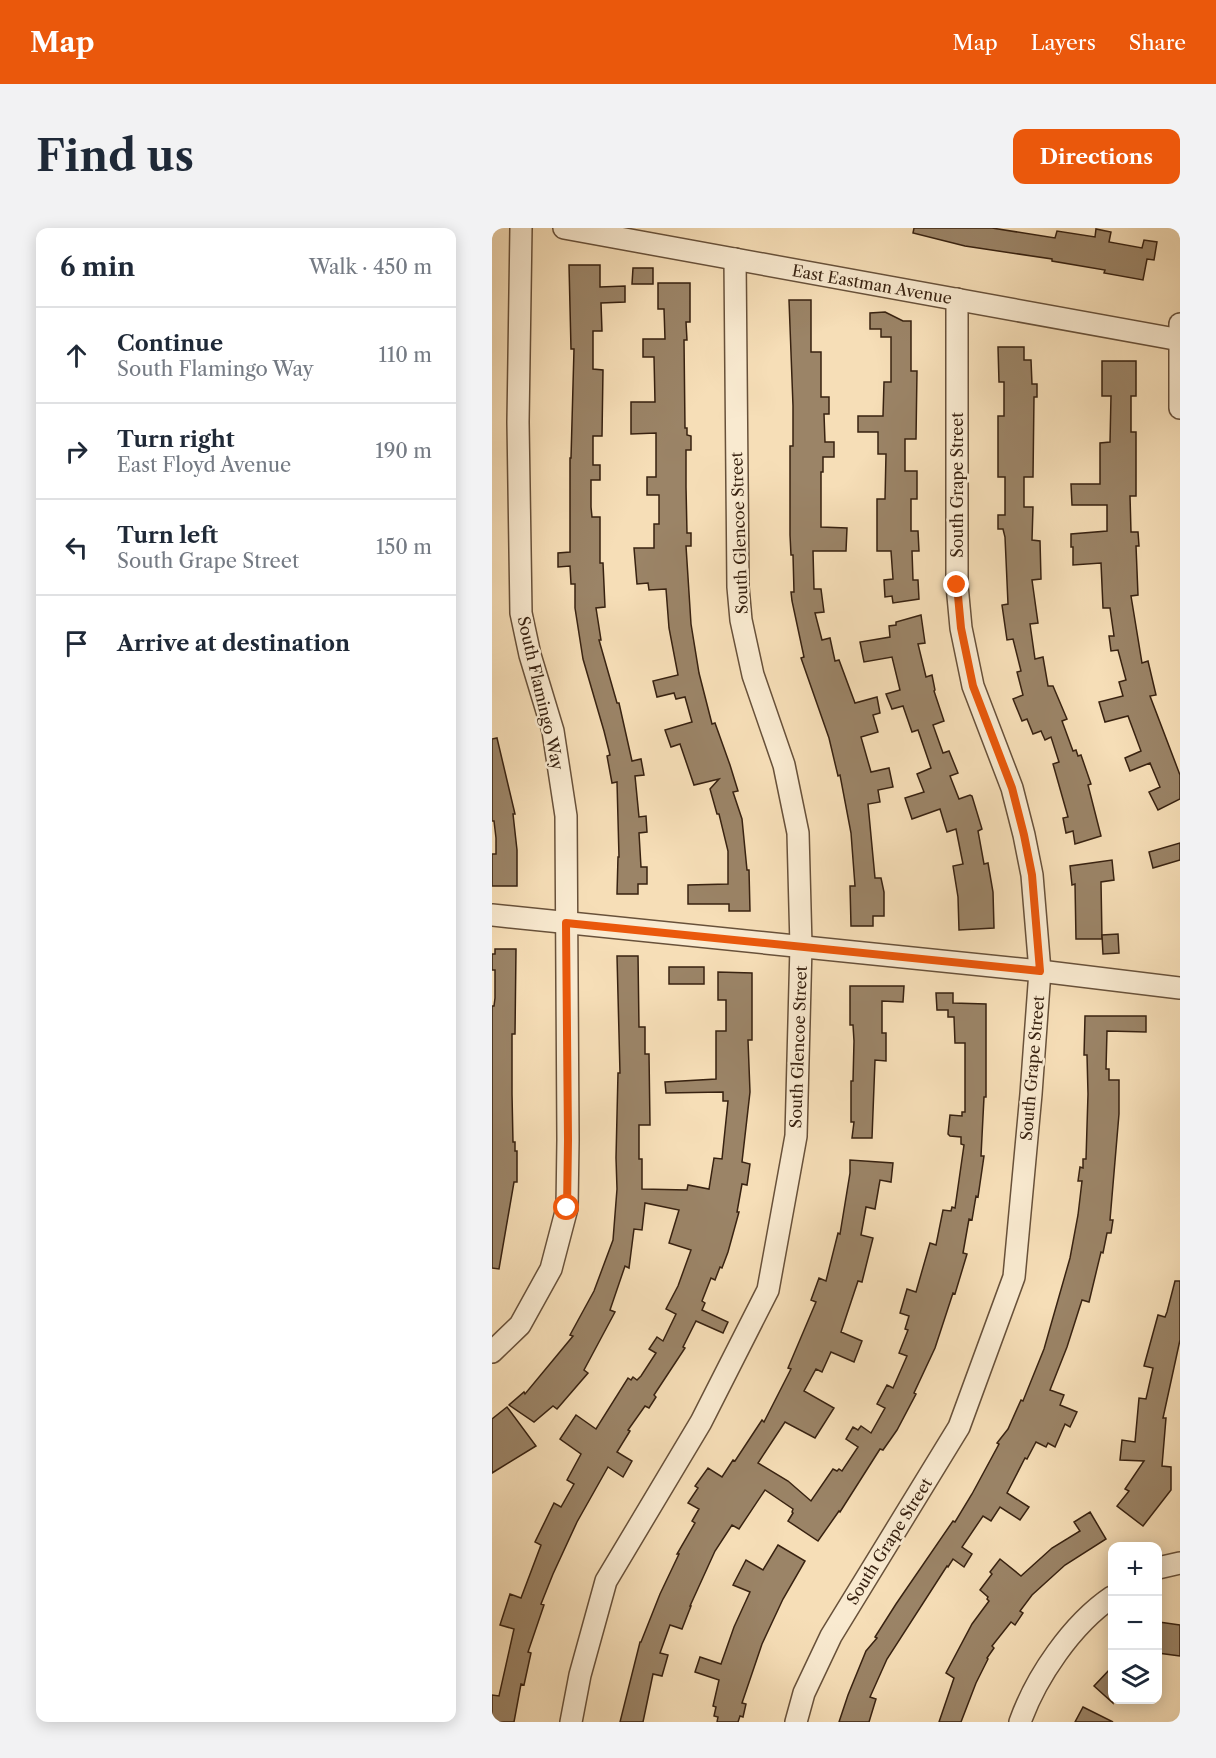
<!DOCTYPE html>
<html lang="en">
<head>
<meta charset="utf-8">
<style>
  :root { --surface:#fff; --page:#f2f2f3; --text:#1f2937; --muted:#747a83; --line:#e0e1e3; --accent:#ea580c }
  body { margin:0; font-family:"Libre Caslon Text",serif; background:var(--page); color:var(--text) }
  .controls { position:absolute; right:18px; bottom:18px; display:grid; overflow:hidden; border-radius:12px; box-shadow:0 3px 15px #0003 }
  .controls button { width:54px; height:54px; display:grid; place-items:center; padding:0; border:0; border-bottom:2px solid var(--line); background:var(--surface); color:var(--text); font:30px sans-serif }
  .stop { position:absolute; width:18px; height:18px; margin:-14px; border:4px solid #ea580c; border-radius:50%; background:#fff }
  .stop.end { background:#ea580c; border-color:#fff; box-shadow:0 2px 6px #0008 }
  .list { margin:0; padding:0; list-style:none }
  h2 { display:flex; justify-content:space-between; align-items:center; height:78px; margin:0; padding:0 24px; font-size:26px }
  h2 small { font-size:20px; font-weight:400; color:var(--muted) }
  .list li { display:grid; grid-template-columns:39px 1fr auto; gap:18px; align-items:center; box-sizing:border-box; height:96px; padding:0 24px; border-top:2px solid var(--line) }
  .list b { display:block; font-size:22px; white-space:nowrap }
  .list p { margin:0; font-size:20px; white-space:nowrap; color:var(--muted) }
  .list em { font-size:20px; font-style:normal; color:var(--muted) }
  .icon { flex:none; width:33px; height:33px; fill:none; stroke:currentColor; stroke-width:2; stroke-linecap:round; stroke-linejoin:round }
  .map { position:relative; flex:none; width:688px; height:1494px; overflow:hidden; border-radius:12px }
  header { display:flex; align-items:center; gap:36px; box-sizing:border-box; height:84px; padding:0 30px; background:var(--accent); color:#fff }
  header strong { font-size:28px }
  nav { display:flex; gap:33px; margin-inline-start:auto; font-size:21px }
  .intro { display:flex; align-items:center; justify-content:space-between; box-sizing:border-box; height:144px; padding:0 36px }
  h1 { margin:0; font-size:42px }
  .button { padding:15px 27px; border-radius:12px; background:var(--accent); color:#fff; font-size:21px; font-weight:700 }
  main { display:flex; gap:36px; padding:0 36px }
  aside { flex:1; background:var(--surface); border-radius:12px; box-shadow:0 3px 15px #0003 }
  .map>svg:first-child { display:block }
  .building { fill:#9b8467; stroke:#382211; stroke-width:1.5 }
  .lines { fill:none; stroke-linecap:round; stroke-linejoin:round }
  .minor-casing { stroke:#68513a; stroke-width:24 }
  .minor { stroke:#f9ead0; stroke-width:21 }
  .route { stroke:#ea580c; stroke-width:8 }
  .labels { text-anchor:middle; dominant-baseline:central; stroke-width:5; stroke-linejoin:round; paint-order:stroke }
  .street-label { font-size:16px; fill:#382211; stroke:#f9ead0 }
</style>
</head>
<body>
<header>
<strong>Map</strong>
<nav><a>Map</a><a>Layers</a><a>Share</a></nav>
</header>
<div class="intro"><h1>Find us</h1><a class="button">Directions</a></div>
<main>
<aside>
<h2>6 min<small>Walk · 450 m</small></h2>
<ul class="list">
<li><svg class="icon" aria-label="ahead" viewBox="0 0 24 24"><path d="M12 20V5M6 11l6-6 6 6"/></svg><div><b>Continue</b><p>South Flamingo Way</p></div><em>110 m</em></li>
<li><svg class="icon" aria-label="right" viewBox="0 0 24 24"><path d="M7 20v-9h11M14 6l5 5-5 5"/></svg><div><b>Turn right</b><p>East Floyd Avenue</p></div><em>190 m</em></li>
<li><svg class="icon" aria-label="left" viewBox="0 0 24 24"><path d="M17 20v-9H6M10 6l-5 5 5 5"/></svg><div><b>Turn left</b><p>South Grape Street</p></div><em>150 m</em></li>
<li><svg class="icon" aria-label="arrive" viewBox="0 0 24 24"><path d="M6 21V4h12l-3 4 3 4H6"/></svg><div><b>Arrive at destination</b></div></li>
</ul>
</aside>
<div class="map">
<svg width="688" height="1494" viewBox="0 0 688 1494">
  <rect width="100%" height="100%" fill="#f6deb7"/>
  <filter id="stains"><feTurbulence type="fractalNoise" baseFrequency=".00333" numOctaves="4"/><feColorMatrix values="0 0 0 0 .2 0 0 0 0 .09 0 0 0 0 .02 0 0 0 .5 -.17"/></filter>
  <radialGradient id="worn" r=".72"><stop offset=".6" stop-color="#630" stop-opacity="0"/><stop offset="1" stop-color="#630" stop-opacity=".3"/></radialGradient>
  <g class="building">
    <path d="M 422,0 L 500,0 L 563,10 L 565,3 L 603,9 L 604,1 L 619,4 L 617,14 L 650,20 L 652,12 L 665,14 L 662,32 L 655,31 L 651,52 L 612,45 L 613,42 L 560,33 L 560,31 L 473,18 L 421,5 Z"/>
    <path d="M 77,37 L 108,37 L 108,59 L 133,58 L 133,74 L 109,75 L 110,103 L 101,103 L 101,141 L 111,142 L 110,208 L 101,208 L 101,237 L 108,237 L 108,252 L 99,252 L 99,279 L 100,289 L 108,289 L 108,335 L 111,335 L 113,379 L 104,380 L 109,412 L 107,412 L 125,475 L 127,475 L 140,533 L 149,531 L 152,547 L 143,548 L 147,589 L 154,588 L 155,604 L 147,605 L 149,639 L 155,639 L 155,656 L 146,656 L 146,666 L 125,666 L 126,629 L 127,629 L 125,554 L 120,555 L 115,528 L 118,527 L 112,503 L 91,431 L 83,380 L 83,356 L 79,356 L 78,338 L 66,339 L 66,325 L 78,324 L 78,230 L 79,230 L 82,121 L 79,121 Z"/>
    <path d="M 141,40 L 161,40 L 161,56 L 140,56 Z"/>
    <path d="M 166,55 L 198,55 L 198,94 L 194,94 L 195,112 L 192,112 L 193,200 L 195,200 L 195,207 L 199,208 L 199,222 L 194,222 L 194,259 L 195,305 L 199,305 L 199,318 L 194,318 L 199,396 L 207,445 L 220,496 L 223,495 L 238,537 L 246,563 L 241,564 L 250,591 L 255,642 L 257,642 L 258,683 L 237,683 L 237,676 L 196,676 L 196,657 L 236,656 L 236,623 L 227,586 L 225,586 L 218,561 L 227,551 L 202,557 L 188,516 L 179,519 L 173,502 L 200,494 L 193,469 L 184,471 L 182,465 L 165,469 L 161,453 L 186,447 L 177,400 L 174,361 L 157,362 L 156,355 L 145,356 L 142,320 L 162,320 L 162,296 L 167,296 L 167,267 L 155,267 L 155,249 L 164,249 L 164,205 L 139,206 L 139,174 L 163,174 L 162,129 L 151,129 L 151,111 L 173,111 L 172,81 L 166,81 Z"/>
    <path d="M 297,72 L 319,72 L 319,124 L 329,124 L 329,169 L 337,169 L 337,186 L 332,186 L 333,214 L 342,214 L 342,229 L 331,229 L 331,244 L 329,244 L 329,299 L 355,300 L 354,323 L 321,323 L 322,361 L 329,361 L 332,384 L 323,385 L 330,412 L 338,410 L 343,433 L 347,432 L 363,475 L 385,469 L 388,485 L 381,487 L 386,504 L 369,509 L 379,544 L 397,540 L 401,559 L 386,562 L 388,574 L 376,576 L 383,650 L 389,650 L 392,664 L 392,688 L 381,688 L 381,698 L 359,698 L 358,658 L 363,658 L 359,605 L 348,547 L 346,548 L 337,510 L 309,430 L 312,429 L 300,373 L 299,364 L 302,364 L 301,327 L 299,327 L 298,307 L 298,218 L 301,218 L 301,178 Z"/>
    <path d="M 393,84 L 411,93 L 419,93 L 419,143 L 425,143 L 424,211 L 413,211 L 413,243 L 425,243 L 425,271 L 419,271 L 419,303 L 426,303 L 427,323 L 420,323 L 421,352 L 426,352 L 427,371 L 401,375 L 400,368 L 393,369 L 392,352 L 401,351 L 399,323 L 385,323 L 385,271 L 393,271 L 394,226 L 386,226 L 386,204 L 366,204 L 366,188 L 391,188 L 392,154 L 399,154 L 399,109 L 389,109 L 389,101 L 378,101 L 378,85 Z"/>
    <path d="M 506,119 L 532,119 L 532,132 L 539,132 L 540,156 L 545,156 L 545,169 L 542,169 L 541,249 L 532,249 L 532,279 L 541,279 L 540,312 L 548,313 L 549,351 L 540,352 L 546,395 L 538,396 L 543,431 L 551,429 L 556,458 L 561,458 L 575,491 L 570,493 L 581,523 L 584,522 L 586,528 L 589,527 L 599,556 L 596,557 L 609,608 L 583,616 L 581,603 L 574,605 L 571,590 L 576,589 L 561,536 L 567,534 L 559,509 L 553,512 L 549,503 L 541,506 L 535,491 L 530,493 L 521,471 L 531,467 L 525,444 L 529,443 L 521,411 L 515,412 L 510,377 L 516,376 L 513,309 L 511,301 L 506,301 L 506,287 L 513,287 L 513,249 L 506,249 L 506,188 L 512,188 L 512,154 L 507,154 Z"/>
    <path d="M 610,133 L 644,133 L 644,168 L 639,168 L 639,204 L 644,204 L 644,268 L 638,268 L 639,304 L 646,304 L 647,318 L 644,318 L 646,367 L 639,368 L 650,435 L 656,433 L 664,467 L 658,468 L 688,547 L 688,571 L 666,582 L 657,564 L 668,559 L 658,535 L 638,543 L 633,530 L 649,523 L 636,488 L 613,494 L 607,474 L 631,468 L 627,454 L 634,452 L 626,422 L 619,423 L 617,408 L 622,408 L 618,380 L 611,380 L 609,335 L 581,337 L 581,319 L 579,319 L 579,306 L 615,303 L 615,277 L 580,277 L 579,256 L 608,256 L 608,215 L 618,214 L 619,168 L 610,168 Z"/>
    <path d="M 429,387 L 433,415 L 426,416 L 434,449 L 440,447 L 443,462 L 442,463 L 452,493 L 441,497 L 451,525 L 457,523 L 466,545 L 458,548 L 467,571 L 478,567 L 480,568 L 490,601 L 486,603 L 492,636 L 496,635 L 501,664 L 502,700 L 467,702 L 466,669 L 461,638 L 471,636 L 464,601 L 455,604 L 448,581 L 420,591 L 413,570 L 432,564 L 425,546 L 439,540 L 426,502 L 420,504 L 411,478 L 400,481 L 394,466 L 408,462 L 400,429 L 372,434 L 368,414 L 398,409 L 397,398 L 404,397 L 404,394 Z"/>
    <path d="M 5,510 L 23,586 L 21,586 L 25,622 L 25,658 L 0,658 L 0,626 L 4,626 L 4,610 L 2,593 L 0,593 L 0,511 Z"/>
    <path d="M 688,615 L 688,632 L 661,640 L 657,624 Z"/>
    <path d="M 620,632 L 622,652 L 609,654 L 610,711 L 584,711 L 583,656 L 580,657 L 578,638 Z"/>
    <path d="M 626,706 L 627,725 L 611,726 L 610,707 Z"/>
    <path d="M 3,721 L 24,721 L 23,806 L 20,806 L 20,866 L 21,914 L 23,914 L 23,923 L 25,923 L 25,954 L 22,954 L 7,1041 L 0,1040 L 0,778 L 2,778 L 3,770 L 3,742 L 0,742 L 0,726 L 3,726 Z"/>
    <path d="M 125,728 L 146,728 L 147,799 L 153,799 L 153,826 L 157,826 L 158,897 L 147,897 L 147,931 L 150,931 L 150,961 L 195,962 L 196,957 L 217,961 L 222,930 L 230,931 L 236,873 L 231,873 L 231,864 L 174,865 L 173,854 L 224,851 L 224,803 L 234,803 L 234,772 L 226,772 L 226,744 L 260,745 L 260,812 L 256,812 L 258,864 L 250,934 L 258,936 L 255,957 L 250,956 L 245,984 L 247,984 L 236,1024 L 230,1040 L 228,1039 L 223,1052 L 219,1050 L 210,1073 L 213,1075 L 210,1082 L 236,1094 L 231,1105 L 204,1093 L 191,1119 L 193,1120 L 162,1167 L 164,1169 L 157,1180 L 153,1178 L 136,1202 L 138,1203 L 125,1224 L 140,1233 L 131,1249 L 116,1239 L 85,1294 L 61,1346 L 49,1376 L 52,1377 L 36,1424 L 39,1425 L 32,1457 L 29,1456 L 22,1494 L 0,1494 L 0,1467 L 7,1468 L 22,1401 L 8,1397 L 18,1366 L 29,1370 L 49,1317 L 43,1314 L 62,1275 L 69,1279 L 82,1256 L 75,1252 L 89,1226 L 68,1211 L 84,1187 L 104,1201 L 136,1150 L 139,1152 L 141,1149 L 145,1152 L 149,1148 L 164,1125 L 157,1121 L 165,1109 L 171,1113 L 184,1086 L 174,1081 L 186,1058 L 199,1022 L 177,1015 L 187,982 L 153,975 L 150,1002 L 142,1001 L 137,1040 L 133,1038 L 118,1082 L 123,1084 L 92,1142 L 96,1145 L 65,1181 L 61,1178 L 42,1194 L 17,1177 L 32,1164 L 33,1166 L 81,1108 L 78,1107 L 102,1063 L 121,1012 L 125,961 L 124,930 L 126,845 L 128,845 Z"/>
    <rect x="177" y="739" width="35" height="17"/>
    <path d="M 358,758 L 412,758 L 411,774 L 390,773 L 390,805 L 394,805 L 394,833 L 383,832 L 380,910 L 360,910 L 362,894 L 359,894 L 359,853 L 361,853 L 362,813 L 361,797 L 358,797 Z"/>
    <path d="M 444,765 L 461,765 L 461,775 L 494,776 L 494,869 L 492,869 L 489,928 L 492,928 L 486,969 L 484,968 L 480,992 L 477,991 L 471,1025 L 475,1026 L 463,1066 L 461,1065 L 443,1120 L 422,1165 L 424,1166 L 405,1202 L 391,1222 L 388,1221 L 348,1284 L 347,1283 L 326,1313 L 296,1293 L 301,1285 L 300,1284 L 301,1281 L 273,1262 L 247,1301 L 240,1297 L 223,1323 L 198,1378 L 199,1378 L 190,1401 L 178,1397 L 168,1425 L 176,1427 L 170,1448 L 161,1446 L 151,1494 L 128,1494 L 148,1414 L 149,1414 L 168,1366 L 187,1326 L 185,1326 L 203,1295 L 200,1293 L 207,1281 L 196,1275 L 206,1260 L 203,1258 L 216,1240 L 230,1249 L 241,1232 L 243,1233 L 270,1192 L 272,1194 L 299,1141 L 296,1140 L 324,1074 L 319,1072 L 327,1050 L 334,1053 L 346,1005 L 348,1006 L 358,945 L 358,932 L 401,935 L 399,954 L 388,952 L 383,981 L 374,979 L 369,1007 L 381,1010 L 370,1054 L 366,1053 L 349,1104 L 370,1113 L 362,1134 L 339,1124 L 330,1144 L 324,1141 L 312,1163 L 342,1180 L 323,1210 L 293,1194 L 266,1235 L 296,1253 L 319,1273 L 341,1241 L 345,1243 L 347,1241 L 350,1243 L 366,1219 L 354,1211 L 361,1199 L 366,1202 L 369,1198 L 379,1205 L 393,1180 L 385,1176 L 395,1157 L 401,1160 L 415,1128 L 407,1125 L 416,1102 L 413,1101 L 417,1088 L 408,1085 L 415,1061 L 424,1064 L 438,1015 L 444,1017 L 451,982 L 459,983 L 460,979 L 463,980 L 472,917 L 469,916 L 469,909 L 458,908 L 456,906 L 458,887 L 470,888 L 470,884 L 473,884 L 473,815 L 463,815 L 462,789 L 456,789 L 456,782 L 445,782 Z"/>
    <path d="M 593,788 L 654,788 L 654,804 L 615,803 L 614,841 L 617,841 L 617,852 L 627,852 L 627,886 L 618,992 L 621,992 L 619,1005 L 615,1005 L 611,1025 L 609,1024 L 597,1074 L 590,1072 L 575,1119 L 558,1162 L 572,1167 L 568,1177 L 585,1184 L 578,1199 L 573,1196 L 563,1219 L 556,1215 L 554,1219 L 544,1214 L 535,1231 L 533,1230 L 515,1265 L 537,1279 L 528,1292 L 508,1279 L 499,1293 L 491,1288 L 470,1319 L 480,1326 L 472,1339 L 461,1331 L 456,1339 L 455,1338 L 395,1431 L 378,1469 L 384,1471 L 377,1494 L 347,1494 L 356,1467 L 374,1423 L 385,1410 L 383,1409 L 404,1376 L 461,1293 L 463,1294 L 480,1266 L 507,1216 L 505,1215 L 516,1201 L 529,1172 L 531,1173 L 552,1121 L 578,1030 L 586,987 L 590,953 L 586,953 L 588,939 L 591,940 L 591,931 L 594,931 L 596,866 L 595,827 L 592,827 Z"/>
    <path d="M 683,1053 L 688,1053 L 688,1112 L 671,1190 L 674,1190 L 670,1238 L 679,1239 L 679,1262 L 651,1298 L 625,1278 L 637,1263 L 633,1261 L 652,1233 L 628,1232 L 630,1212 L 643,1214 L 647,1170 L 654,1171 L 661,1140 L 652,1138 L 666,1087 L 673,1089 L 675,1084 Z"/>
    <path d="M 15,1179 L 44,1218 L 0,1245 L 0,1191 Z"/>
    <path d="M 598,1284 L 614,1311 L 573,1337 L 540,1367 L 528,1383 L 531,1385 L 523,1397 L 519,1394 L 500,1418 L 502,1420 L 495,1430 L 496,1431 L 484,1455 L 469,1494 L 447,1494 L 462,1450 L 454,1445 L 480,1396 L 497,1373 L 495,1371 L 496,1369 L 488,1362 L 500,1346 L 498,1344 L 508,1331 L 529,1348 L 560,1320 L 588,1303 L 582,1294 Z"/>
    <path d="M 286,1317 L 313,1333 L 291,1371 L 270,1416 L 250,1475 L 254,1476 L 251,1489 L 248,1488 L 246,1494 L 225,1494 L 226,1489 L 222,1488 L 224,1479 L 221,1478 L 227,1452 L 203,1444 L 208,1429 L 229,1436 L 242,1399 L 258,1364 L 241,1357 L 254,1332 L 271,1342 Z"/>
    <path d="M 667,1394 L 688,1397 L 688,1428 L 666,1425 Z"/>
    <path d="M 621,1438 L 621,1475 L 602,1458 Z"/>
    <path d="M 591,1479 L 621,1494 L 583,1494 Z"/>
  </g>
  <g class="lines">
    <g class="minor-casing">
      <g id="minor">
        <path d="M 72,0 L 688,112"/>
        <path d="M 688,96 L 688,180"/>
        <path d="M 0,687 L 548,743 L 688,760"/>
        <path d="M 0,1124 L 28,1097 L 59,1041 L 75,980 L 76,912 L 74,588 L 61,503 L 38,427 L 29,385 L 26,194 L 29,0"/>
        <path d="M 666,1340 L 688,1335"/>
        <path d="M 79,1494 L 88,1447 L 114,1353 L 209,1194 L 276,1062 L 304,908 L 309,718 L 306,605 L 292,537 L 261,447 L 249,392 L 246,359 L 243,31"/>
        <path d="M 304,1494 L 312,1465 L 339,1408 L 467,1199 L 522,1049 L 539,866 L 548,743 L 540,647 L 532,607 L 520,560 L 481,458 L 469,400 L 465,357 L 465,71"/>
        <path d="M 528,1494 C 544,1449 580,1396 620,1369"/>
      </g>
    </g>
    <use href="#minor" class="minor"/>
  </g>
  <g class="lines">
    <path class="route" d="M 75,980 L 76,912 L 74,695 L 548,743 L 540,647 L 532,607 L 520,560 L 481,458 L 469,400 L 465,357"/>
  </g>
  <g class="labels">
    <g class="street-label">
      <text transform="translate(380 56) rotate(10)">East Eastman Avenue</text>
      <text transform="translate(465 257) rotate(-90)">South Grape Street</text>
      <text transform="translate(247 305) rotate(-92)">South Glencoe Street</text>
      <text transform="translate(49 465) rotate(77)">South Flamingo Way</text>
      <text transform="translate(306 819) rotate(-88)">South Glencoe Street</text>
      <text transform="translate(540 840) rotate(-85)">South Grape Street</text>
      <text transform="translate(397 1313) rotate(-58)">South Grape Street</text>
    </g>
  </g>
  <rect width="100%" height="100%" filter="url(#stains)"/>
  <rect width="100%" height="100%" fill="url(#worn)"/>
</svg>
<div class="controls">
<button>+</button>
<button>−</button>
<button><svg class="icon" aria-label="layers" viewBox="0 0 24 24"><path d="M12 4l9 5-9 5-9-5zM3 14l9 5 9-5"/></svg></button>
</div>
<div class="stop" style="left:75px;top:980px"></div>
<div class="stop end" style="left:465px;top:357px"></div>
</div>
</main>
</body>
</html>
